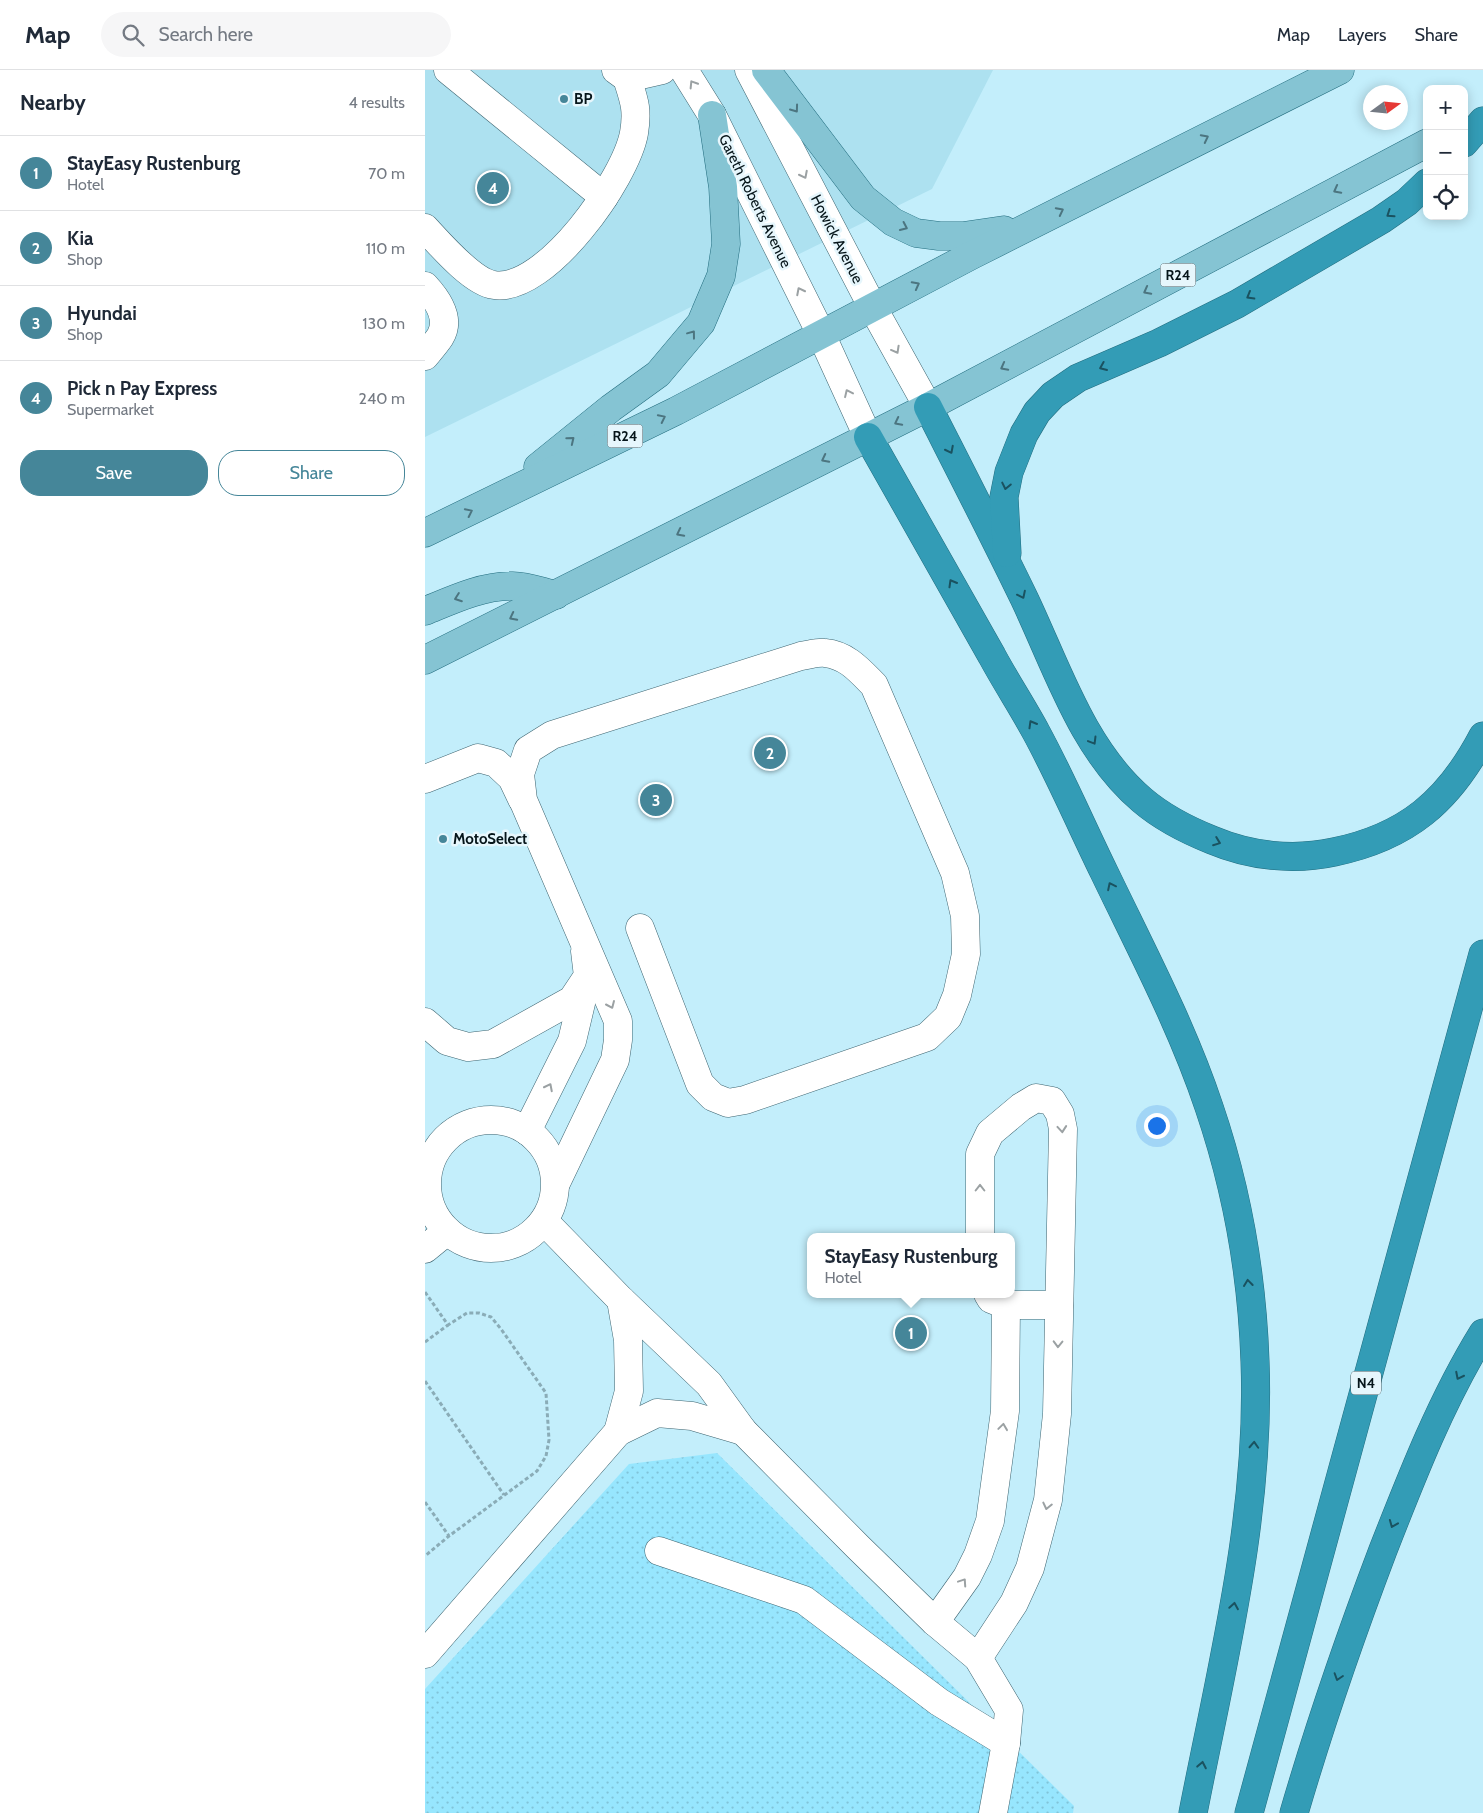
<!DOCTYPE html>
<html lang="en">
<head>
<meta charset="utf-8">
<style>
  :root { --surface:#fff; --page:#f6f6f7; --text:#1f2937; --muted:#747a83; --line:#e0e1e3; --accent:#458699 }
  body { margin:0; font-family:Cabin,sans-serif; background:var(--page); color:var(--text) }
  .controls { position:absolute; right:15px; top:15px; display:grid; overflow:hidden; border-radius:10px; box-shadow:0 2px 12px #0003 }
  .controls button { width:45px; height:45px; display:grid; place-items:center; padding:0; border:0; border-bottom:1px solid var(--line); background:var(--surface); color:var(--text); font:25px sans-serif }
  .compass { position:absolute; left:938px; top:15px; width:45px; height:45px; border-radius:50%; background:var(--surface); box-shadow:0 2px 12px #0003; rotate:75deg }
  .you { position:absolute; left:731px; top:1055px; width:18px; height:18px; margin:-12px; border:4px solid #fff; border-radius:50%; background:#1a73e8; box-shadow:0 0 0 8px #1a73e833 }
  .badge { display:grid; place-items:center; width:32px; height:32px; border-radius:50%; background:var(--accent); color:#fff; font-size:16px; font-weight:700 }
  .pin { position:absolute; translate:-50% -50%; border:2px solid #fff; box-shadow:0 1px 5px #0006 }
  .popup { position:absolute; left:382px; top:1163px; width:208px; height:65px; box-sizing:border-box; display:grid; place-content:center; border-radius:10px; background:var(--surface); filter:drop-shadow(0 1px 4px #0005); font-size:16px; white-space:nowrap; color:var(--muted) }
  .popup b { font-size:19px; color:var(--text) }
  .popup::after { content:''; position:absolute; left:50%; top:100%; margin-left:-10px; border:10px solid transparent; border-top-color:var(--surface) }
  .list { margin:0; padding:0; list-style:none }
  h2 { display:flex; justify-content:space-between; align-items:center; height:65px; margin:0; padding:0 20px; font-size:21px }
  h2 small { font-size:16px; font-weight:400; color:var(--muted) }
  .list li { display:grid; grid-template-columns:32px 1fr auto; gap:15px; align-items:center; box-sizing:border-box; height:75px; padding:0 20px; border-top:1px solid var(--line) }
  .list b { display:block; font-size:19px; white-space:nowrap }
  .list p { margin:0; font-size:16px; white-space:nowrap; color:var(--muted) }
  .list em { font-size:16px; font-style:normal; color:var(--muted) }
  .actions { display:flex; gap:10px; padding:15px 20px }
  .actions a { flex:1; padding:11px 0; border:1px solid var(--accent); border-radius:20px; text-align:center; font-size:18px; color:var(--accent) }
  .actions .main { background:var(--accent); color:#fff }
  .icon { flex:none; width:28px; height:28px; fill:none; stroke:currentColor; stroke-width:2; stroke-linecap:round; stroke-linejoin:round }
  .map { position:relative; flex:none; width:1058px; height:1743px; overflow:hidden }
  header { display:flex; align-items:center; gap:30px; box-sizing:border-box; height:70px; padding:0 25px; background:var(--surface); border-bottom:1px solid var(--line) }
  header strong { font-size:24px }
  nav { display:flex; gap:28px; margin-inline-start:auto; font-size:18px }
  .search { width:350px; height:45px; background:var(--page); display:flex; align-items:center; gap:12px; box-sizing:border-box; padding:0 18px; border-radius:28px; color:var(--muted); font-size:19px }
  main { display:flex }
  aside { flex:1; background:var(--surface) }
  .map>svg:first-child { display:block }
  .built { fill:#ade1f0 }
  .grass { fill:url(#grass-dots) }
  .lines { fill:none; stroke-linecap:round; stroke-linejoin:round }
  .minor-casing { stroke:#3d6470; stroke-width:29 }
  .major-casing { stroke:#236d7f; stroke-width:29 }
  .highway-casing { stroke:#236d7f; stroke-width:29 }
  .path { stroke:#8aacb7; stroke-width:3; stroke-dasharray:4 2.5; stroke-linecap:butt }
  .minor { stroke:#fff; stroke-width:28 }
  .major { stroke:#85c4d3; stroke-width:28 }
  .highway { stroke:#339cb6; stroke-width:28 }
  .oneway { stroke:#9ba1a3 }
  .oneway2 { stroke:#4c7580 }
  .oneway3 { stroke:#1a5260 }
  .poi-dot { fill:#458699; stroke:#e6f6fc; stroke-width:2 }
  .labels { text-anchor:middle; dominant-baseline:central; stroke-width:5; stroke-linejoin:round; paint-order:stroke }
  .shield { fill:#e6f6fc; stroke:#49585e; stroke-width:1 }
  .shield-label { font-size:14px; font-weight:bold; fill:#06151a }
  .poi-label { font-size:15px; font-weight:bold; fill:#06151a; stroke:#e6f6fc; text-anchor:start }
  .street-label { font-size:15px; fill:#06151a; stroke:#e6f6fc }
</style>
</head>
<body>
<header>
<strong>Map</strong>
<div class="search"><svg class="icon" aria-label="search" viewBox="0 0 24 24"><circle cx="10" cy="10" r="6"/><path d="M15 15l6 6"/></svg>Search here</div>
<nav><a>Map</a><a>Layers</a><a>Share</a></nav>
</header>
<main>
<aside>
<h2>Nearby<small>4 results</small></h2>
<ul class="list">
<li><span class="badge">1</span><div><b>StayEasy Rustenburg</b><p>Hotel</p></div><em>70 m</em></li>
<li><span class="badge">2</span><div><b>Kia</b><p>Shop</p></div><em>110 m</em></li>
<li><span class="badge">3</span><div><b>Hyundai</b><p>Shop</p></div><em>130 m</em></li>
<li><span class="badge">4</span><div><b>Pick n Pay Express</b><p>Supermarket</p></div><em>240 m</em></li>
</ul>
<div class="actions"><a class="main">Save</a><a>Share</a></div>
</aside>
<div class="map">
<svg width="1058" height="1743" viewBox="0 0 1058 1743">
  <defs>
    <pattern id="grass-dots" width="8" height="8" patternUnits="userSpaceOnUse" patternTransform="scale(1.25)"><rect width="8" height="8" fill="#97e6fe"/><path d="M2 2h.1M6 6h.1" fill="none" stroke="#81c4d9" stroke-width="1.8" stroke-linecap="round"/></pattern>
  </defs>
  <rect width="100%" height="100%" fill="#c3eefb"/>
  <path class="built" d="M 0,0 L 568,0 L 507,119 L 0,367 Z"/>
  <path class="grass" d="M 292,1383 L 649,1736 L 648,1743 L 0,1743 L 0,1619 L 204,1394 Z"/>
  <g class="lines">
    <g class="minor-casing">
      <g id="minor">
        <path d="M 23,0 L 179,127"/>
        <path d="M 191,0 L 202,8 L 237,0"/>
        <path d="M 259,0 L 287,45 L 396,264 L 443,367"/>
        <path d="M 324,0 L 448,238 L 503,337"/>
        <path d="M 0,158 C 15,174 47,212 69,215 C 121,223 201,108 209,63 C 213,39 209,30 202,8"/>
        <path d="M 0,216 C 12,229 26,249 15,267 C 11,273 5,280 0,286"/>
        <path d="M 0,709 L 53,688 L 71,693 L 87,708 L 97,729"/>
        <path d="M 0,952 L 22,971 L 43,977 L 68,974 L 147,930 L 163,906 L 160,881"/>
        <circle cx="66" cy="1114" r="64"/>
        <path d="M 102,1061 L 147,971 L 161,912"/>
        <path d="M 131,1113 L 190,990 L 193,970 L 193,951 L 98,730 L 95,704 L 103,680 L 127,665 L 376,586 C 384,585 393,582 400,583 C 422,585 435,601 449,615 L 530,803 L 540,846 L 541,884 L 532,925 L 523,947 L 502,967 L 320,1030 L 303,1033 L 288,1027 L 275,1014 L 215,858"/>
        <path d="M 119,1151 L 196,1230 L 284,1314 L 318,1361 L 433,1477 L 510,1552 L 553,1588 L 584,1640 L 581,1673 L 568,1743"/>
        <path d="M 0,1179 L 22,1161"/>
        <path d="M 581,1235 L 634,1235"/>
        <path d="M 193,1362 L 204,1321 L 203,1270 L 196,1230"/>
        <path d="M 234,1481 L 379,1530 L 514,1632 L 581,1673"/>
        <path d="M 510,1552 L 542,1507 L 553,1485 L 565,1451 L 580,1341 L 581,1235 L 566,1229 L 563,1224"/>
        <path d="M 0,1584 L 193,1362 L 232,1343 L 267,1346 L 318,1361"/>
        <path d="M 553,1588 L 589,1533 L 605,1498 L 623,1430 L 632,1344 L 638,1059 L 635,1044 L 627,1031 L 611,1028 L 596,1037 L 565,1063 L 555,1084 L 555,1167"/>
      </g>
    </g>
    <g class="major-casing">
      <g id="major">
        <path d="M 341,0 L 438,128 L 468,152 L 491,163 L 514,166 L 538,166 L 579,160"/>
        <path d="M 113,397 L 186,338 L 233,304 L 276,253 L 296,206 L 301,174 L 298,117 L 287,45"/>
        <path d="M 0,463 L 251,341 L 547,185 L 915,0"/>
        <path d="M 0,541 C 27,530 56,516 86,516 C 100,515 117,522 131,525"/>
        <path d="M 0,590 L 503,337 L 1002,73"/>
      </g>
    </g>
    <g class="highway-casing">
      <g id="highway">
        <path d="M 1039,73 L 1058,51"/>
        <path d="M 503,337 C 535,400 568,464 599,528 C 632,597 657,679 717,730 C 738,748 762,760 787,770 C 825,786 868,791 909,782 C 982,767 1024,731 1058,666"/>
        <path d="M 443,367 C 485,440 526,513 567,586 C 581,612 597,636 611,662 C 636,708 656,755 679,802 C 716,879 757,956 784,1037 C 812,1119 827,1205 830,1291 C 836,1444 797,1594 768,1743"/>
        <path d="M 582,483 L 579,427 L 584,402 L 599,364 L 612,342 L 628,325 L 653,308 L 734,273 L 812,234 L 956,150 L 982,132 L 1002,113"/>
        <path d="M 824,1743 L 1058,884"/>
        <path d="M 869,1743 C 895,1654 925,1567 958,1480 C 987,1406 1016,1331 1058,1263"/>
      </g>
    </g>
    <g class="path">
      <path d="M 0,1222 L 23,1255 L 42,1243 L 54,1243 L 66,1247 L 76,1259 L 121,1323 L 124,1370 L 121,1386 L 112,1401 L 24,1466 L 0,1486"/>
      <path d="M 0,1272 L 23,1255"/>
      <path d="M 0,1311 L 79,1425"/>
      <path d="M 0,1432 L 24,1466"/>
    </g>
    <use href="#minor" class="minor"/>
    <use href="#major" class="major"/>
    <use href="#highway" class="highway"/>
  </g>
  <defs><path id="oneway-chevron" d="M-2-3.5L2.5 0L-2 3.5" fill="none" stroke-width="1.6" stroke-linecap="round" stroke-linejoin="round" transform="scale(1.25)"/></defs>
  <g class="oneway">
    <use href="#oneway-chevron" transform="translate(268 14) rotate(-122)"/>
    <use href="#oneway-chevron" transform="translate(379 105) rotate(63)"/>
    <use href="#oneway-chevron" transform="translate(375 221) rotate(-117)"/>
    <use href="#oneway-chevron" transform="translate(471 280) rotate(61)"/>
    <use href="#oneway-chevron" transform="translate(423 323) rotate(-115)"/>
    <use href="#oneway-chevron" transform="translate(186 935) rotate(66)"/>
    <use href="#oneway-chevron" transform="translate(124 1017) rotate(-63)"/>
    <use href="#oneway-chevron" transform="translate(637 1059) rotate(85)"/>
    <use href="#oneway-chevron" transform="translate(555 1118) rotate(-90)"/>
    <use href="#oneway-chevron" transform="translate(633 1274) rotate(91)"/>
    <use href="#oneway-chevron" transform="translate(578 1357) rotate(-82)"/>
    <use href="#oneway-chevron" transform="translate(622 1436) rotate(103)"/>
    <use href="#oneway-chevron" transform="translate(538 1512) rotate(-56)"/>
  </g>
  <g class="oneway2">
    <use href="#oneway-chevron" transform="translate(370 39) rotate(54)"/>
    <use href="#oneway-chevron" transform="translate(780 68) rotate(-27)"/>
    <use href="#oneway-chevron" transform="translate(912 120) rotate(152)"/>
    <use href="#oneway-chevron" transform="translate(635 141) rotate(-27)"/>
    <use href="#oneway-chevron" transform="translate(479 157) rotate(25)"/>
    <use href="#oneway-chevron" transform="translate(491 215) rotate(-28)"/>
    <use href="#oneway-chevron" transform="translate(722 221) rotate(152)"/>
    <use href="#oneway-chevron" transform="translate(267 264) rotate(-53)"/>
    <use href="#oneway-chevron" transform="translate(579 297) rotate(152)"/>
    <use href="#oneway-chevron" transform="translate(237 348) rotate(-26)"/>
    <use href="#oneway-chevron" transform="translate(473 352) rotate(153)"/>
    <use href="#oneway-chevron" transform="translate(146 370) rotate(-39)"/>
    <use href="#oneway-chevron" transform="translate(400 389) rotate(153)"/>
    <use href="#oneway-chevron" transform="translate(44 442) rotate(-26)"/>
    <use href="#oneway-chevron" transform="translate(255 463) rotate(153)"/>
    <use href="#oneway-chevron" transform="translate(33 528) rotate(160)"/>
    <use href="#oneway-chevron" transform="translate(88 547) rotate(153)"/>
  </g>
  <g class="oneway3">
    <use href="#oneway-chevron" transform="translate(965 144) rotate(146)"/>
    <use href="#oneway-chevron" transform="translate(825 226) rotate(150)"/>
    <use href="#oneway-chevron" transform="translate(678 297) rotate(157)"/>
    <use href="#oneway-chevron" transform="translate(525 380) rotate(63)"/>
    <use href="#oneway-chevron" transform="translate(581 416) rotate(102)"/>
    <use href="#oneway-chevron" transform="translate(527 513) rotate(-120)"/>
    <use href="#oneway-chevron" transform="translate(597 525) rotate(64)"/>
    <use href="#oneway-chevron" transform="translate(607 654) rotate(-120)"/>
    <use href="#oneway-chevron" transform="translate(668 671) rotate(59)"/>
    <use href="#oneway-chevron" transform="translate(792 772) rotate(21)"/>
    <use href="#oneway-chevron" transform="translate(686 816) rotate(-116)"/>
    <use href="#oneway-chevron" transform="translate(823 1213) rotate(-97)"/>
    <use href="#oneway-chevron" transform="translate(1034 1306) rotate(117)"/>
    <use href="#oneway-chevron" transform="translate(829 1375) rotate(-87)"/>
    <use href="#oneway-chevron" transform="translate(968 1454) rotate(112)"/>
    <use href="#oneway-chevron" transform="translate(809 1536) rotate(-81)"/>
    <use href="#oneway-chevron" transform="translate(913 1607) rotate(108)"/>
    <use href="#oneway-chevron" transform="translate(777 1695) rotate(-79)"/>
  </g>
  <g class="poi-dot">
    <circle cx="139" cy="29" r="5"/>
    <circle cx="18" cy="769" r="5"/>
  </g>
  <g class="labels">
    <g class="shield">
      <rect x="735.5" y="193.5" width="35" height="23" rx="4"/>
      <rect x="182.5" y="354.5" width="35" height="23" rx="4"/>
      <rect x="926" y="1301.5" width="30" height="23" rx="4"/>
    </g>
    <g class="shield-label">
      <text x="753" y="205">R24</text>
      <text x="200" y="366">R24</text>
      <text x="941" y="1313">N4</text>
    </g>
    <g class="poi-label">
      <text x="149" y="29">BP</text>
      <text x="28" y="769">MotoSelect</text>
    </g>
    <g class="street-label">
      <text transform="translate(330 131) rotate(64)">Gareth Roberts Avenue</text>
      <text transform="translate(412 169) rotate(63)">Howick Avenue</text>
    </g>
  </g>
</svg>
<div class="controls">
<button>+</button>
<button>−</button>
<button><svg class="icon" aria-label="locate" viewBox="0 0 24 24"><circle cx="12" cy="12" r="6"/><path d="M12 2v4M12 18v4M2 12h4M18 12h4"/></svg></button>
</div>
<svg class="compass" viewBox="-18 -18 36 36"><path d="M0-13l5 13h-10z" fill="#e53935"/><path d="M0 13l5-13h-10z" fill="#747a83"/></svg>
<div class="you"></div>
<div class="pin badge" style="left:486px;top:1263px">1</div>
<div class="popup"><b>StayEasy Rustenburg</b>Hotel</div>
<div class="pin badge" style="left:345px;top:683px">2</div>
<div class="pin badge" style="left:231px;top:730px">3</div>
<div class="pin badge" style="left:68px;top:118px">4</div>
</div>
</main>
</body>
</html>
